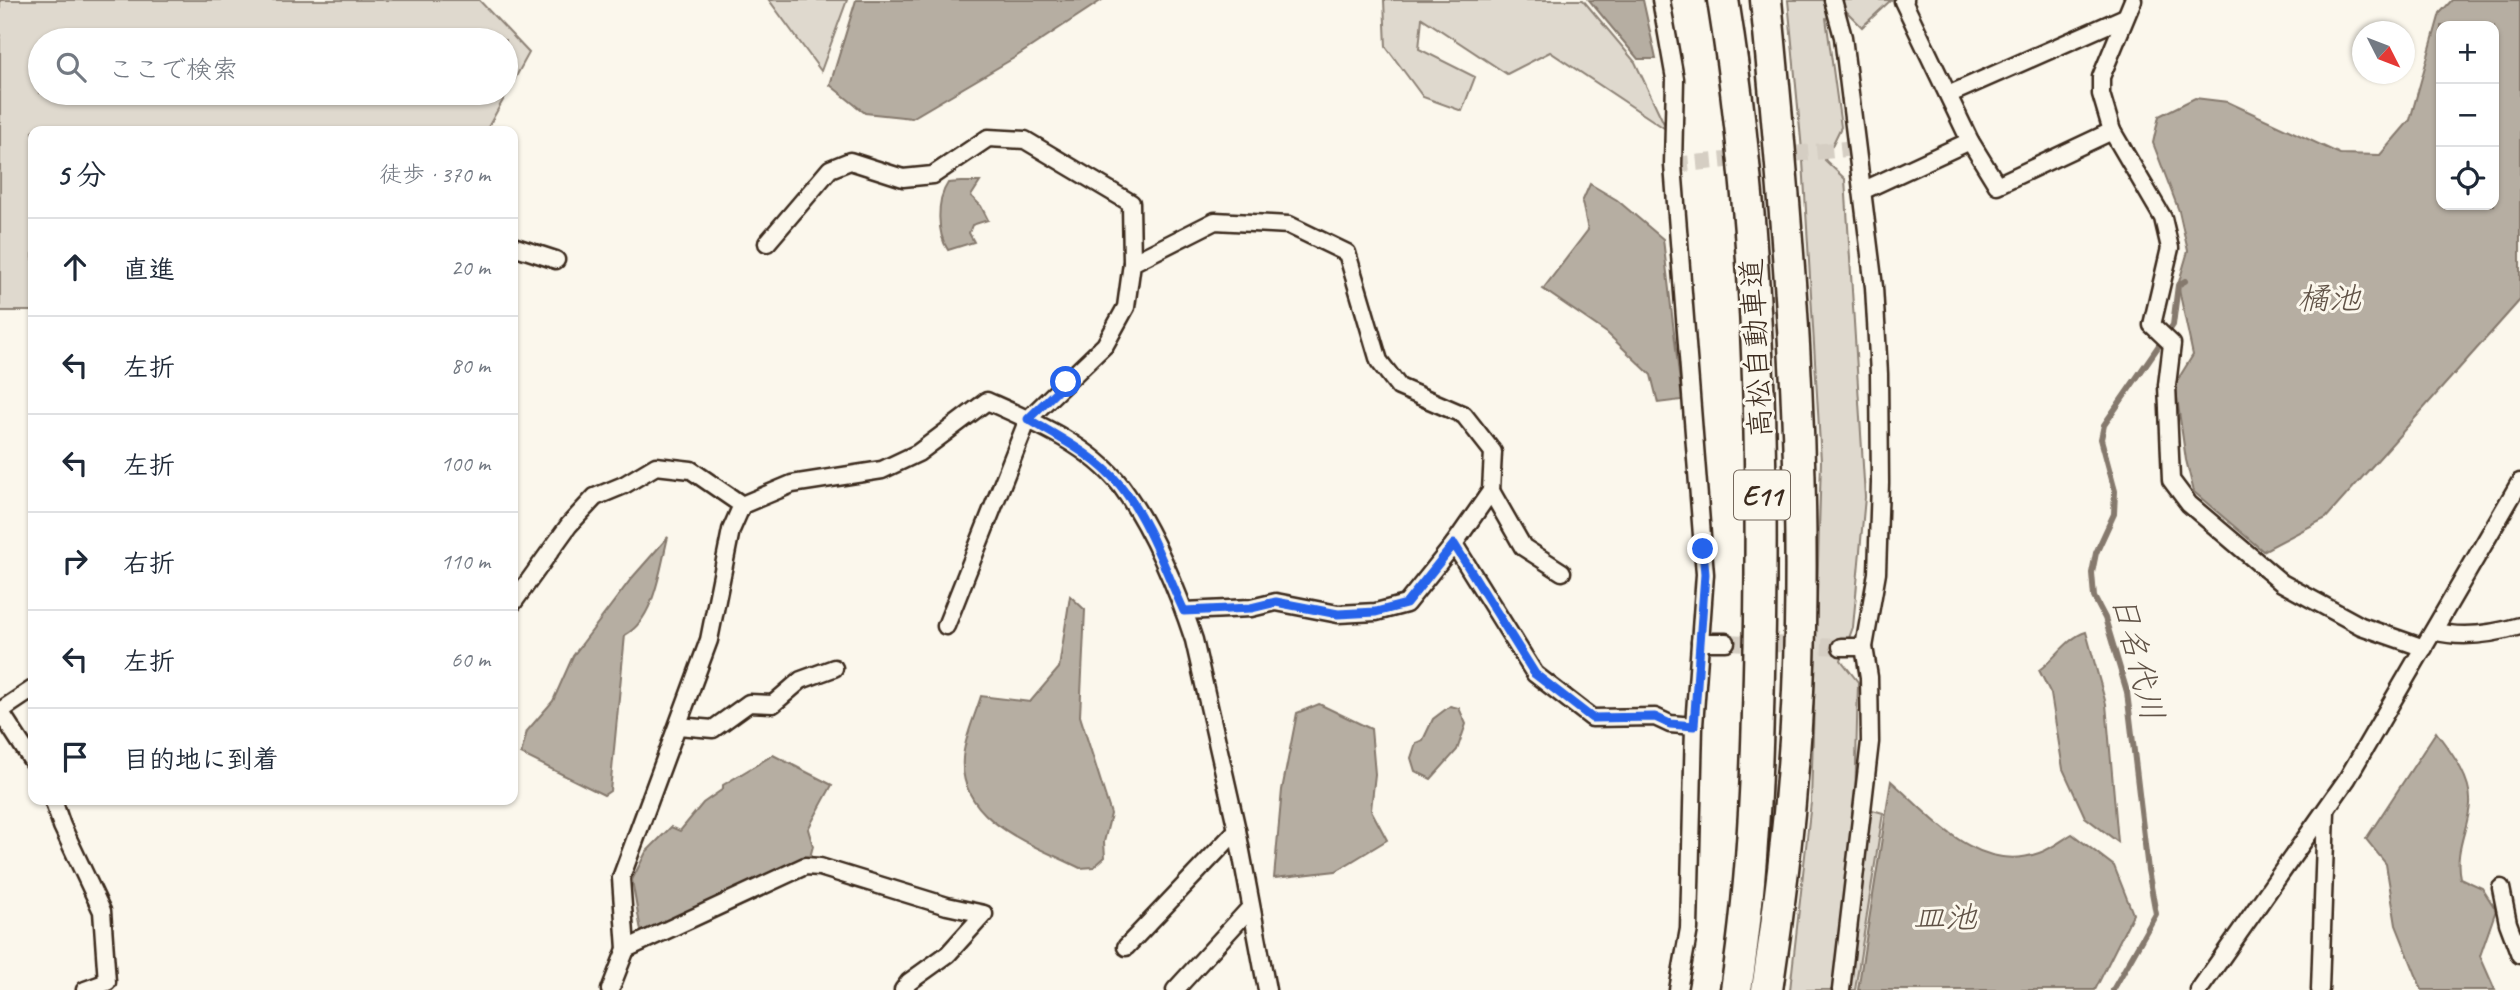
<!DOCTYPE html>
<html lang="ja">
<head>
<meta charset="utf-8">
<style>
  :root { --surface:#fff; --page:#f2f2f3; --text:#1f2937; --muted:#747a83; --line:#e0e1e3 }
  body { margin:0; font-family:Caveat,"Klee One",sans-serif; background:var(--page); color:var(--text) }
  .controls { position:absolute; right:21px; top:21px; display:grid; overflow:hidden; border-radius:14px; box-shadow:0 2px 5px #0004 }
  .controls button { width:63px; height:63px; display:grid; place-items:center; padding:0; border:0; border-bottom:2px solid var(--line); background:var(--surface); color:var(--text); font:35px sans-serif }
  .compass { position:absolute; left:2352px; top:21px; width:63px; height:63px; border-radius:50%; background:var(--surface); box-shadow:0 2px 5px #0004; rotate:132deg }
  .stop { position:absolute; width:21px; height:21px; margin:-16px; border:5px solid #2563eb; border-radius:50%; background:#fff }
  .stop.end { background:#2563eb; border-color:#fff; box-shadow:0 2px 7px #0008 }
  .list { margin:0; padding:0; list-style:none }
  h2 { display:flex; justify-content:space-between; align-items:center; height:91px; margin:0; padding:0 28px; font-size:30px }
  h2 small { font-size:23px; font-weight:400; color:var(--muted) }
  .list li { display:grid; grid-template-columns:46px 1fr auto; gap:21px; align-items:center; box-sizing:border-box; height:98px; padding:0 28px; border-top:2px solid var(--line) }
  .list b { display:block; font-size:26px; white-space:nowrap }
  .list em { font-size:23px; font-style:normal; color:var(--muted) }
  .icon { flex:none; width:38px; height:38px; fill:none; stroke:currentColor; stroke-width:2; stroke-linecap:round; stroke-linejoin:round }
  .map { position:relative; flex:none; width:2520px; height:990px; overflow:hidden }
  .search { position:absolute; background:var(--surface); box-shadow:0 2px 5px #0004; left:28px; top:28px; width:490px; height:77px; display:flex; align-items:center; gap:18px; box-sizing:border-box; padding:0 24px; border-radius:38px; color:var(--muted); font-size:26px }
  .panel { position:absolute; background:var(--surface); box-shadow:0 2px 5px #0004; left:28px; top:126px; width:490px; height:679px; border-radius:14px }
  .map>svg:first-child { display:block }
  .green { fill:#dfd9ce; stroke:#8d8276; stroke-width:2; fill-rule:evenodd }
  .water { fill:#b6aea2; stroke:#85796d; stroke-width:2; fill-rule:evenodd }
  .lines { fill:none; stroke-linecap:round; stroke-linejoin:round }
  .stream { stroke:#85796d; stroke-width:6 }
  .minor-tunnel { stroke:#d5cec3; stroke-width:16; stroke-dasharray:16 8; stroke-linecap:butt }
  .minor-casing { stroke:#3b2a1e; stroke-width:21 }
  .motorway-casing { stroke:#3b2a1e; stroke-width:35 }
  .minor { stroke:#fbf7ec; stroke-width:16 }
  .motorway { stroke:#fbf7ec; stroke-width:30 }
  .route { stroke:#2563eb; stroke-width:9 }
  .labels { text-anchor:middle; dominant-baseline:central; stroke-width:6; stroke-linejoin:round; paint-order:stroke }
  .shield { fill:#fbf7ec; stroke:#75685c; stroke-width:2 }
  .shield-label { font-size:28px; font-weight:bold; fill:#3b2a1e }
  .street-label { font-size:30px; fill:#3b2a1e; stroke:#fbf7ec }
  .water-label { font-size:32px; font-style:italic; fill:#605246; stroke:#fbf7ec }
</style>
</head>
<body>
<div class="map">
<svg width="2520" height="990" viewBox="0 0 2520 990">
  <rect width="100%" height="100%" fill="#fbf7ec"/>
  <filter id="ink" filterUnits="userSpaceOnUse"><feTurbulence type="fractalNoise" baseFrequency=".0143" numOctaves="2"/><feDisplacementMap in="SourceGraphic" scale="14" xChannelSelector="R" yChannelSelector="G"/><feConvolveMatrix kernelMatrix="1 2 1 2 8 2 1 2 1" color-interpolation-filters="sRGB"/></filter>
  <g filter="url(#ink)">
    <g class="green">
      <path d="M 0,0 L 479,0 L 529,53 L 486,131 L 33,131 L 33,311 L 0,311 ZM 506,40 L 506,93 L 40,93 L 40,40 Z"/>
      <path d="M 769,0 L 847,0 L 821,71 Z"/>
      <path d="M 1384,0 L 1583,0 L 1635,62 L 1667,130 L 1550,52 L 1507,74 L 1422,18 L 1419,49 L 1475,77 L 1462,111 L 1423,97 L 1386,47 Z"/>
      <path d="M 1788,0 L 1891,0 L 1862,27 L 1844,9 L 1826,18 L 1841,127 L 1825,160 L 1845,179 L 1865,497 L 1853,627 L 1841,660 L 1858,682 L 1855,805 L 1883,813 L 1855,990 L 1790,990 L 1811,802 L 1821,461 L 1803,161 Z"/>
    </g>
    <g class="water">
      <path d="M 856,0 L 1102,0 L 1014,58 L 912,118 L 865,113 L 830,85 Z"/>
      <path d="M 1589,0 L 1643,0 L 1656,59 L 1638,59 Z"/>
      <path d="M 2452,0 L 2520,0 L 2520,300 L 2326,518 L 2263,551 L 2194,492 L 2186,460 L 2175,384 L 2193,355 L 2178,285 L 2188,251 L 2179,211 L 2153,143 L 2159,116 L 2195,98 L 2228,102 L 2340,154 L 2380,155 L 2410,120 L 2440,13 ZM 2441,26 L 2494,26 L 2494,205 L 2441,205 Z"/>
      <path d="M 961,182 L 980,182 L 971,196 L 981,206 L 988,220 L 972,225 L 969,233 L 974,242 L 948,250 C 937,234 936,200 948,183 Z"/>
      <path d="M 1590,184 L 1617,200 L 1663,239 L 1682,400 L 1658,403 L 1651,375 L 1607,333 L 1543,289 L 1588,230 L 1582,202 Z"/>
      <path d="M 668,537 C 660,568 655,619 625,635 L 610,791 L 604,795 L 521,754 L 527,731 L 553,701 L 573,656 L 631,579 Z"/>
      <path d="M 1070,596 L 1085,610 L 1080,716 L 1111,814 L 1104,842 L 1105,857 L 1094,867 L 1080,868 C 1035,845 958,822 963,758 C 964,739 975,716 981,696 L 1030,702 L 1059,668 Z"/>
      <path d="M 2086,632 L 2106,704 L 2118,842 L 2085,817 L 2063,769 L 2051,694 L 2039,670 C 2055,659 2068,637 2086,632 Z"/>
      <path d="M 1319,704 L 1371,729 L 1375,774 L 1371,810 L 1387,840 L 1336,871 L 1274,878 L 1282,790 L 1297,713 Z"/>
      <path d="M 1450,706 L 1459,708 L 1466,724 L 1457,750 L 1431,779 L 1415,771 L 1411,758 L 1416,743 L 1423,740 L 1433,719 Z"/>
      <path d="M 2436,732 C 2450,751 2472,778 2470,804 C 2468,830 2454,850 2460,878 L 2482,888 L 2496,910 L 2480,956 L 2495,990 L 2422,990 L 2396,925 L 2386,864 L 2366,839 Z"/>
      <path d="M 773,755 L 832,785 L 808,829 L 813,846 L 810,857 L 668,923 L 641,931 L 632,880 L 646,852 L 671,827 L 680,831 L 703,803 L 723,789 L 723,785 Z"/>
      <path d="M 1891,781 C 1932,817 1978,875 2039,853 C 2051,849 2062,840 2072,834 L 2114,866 L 2133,914 L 2095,990 L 1858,990 Z"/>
    </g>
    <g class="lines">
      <path class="stream" d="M 2113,990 L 2156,914 L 2148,870 L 2127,692 L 2105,618 L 2094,597 L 2092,573 L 2096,553 L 2114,514 L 2115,491 L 2101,439 L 2104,425 L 2173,325 L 2178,285 L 2185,281"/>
      <g class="minor-tunnel">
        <path d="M 1673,165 L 1857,148"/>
        <path d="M 1726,642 L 1841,647"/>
      </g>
      <g class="minor-casing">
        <g id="minor">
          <path d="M 1661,0 L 1675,79 L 1673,165 L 1705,574 L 1694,726 L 1689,929 L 1678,990"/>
          <path d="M 1833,0 L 1843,37 L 1874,287 L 1879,374 L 1880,483 L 1877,573 L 1864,647 L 1869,677 L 1870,742 L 1841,990"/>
          <path d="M 1905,0 L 1903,1 L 1970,141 L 1997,185 L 2112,131"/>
          <path d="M 2133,0 L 2101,77 L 2101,94 L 2112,131 L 2163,218 L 2170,248 L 2152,325 L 2172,344 L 2167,385 L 2171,480 L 2189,504 L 2282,583 L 2361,626 L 2424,648"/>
          <path d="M 1950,94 L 2125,17"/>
          <path d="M 1862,191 L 1970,141"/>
          <path d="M 767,243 L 830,169 L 850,161 L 903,178 L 933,175 L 988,138 L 1025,140 L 1131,203 L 1132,263"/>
          <path d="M 513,246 L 556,260"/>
          <path d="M 742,505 L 792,484 L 882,470 L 918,453 L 987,401 C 1032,421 1090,445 1121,486 C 1152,528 1178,591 1194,640 L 1237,830 L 1267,990"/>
          <path d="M 1454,544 L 1491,491 L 1523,547 L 1562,572"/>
          <path d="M 513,603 L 569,525 L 595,497 L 624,485 L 656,466 L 691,470 L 742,505 L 731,530 L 709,640 L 621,878 L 626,949 L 610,990"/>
          <path d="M 1184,611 L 1251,608 L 1276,602 L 1338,614 L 1376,612 L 1406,604 L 1454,544 L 1535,674 L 1592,718 L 1655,717 L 1670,724 L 1694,726"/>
          <path d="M 946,626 L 1028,419 L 1105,345 L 1126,307 L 1132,263 L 1215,221 L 1289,225 L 1347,253 L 1379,361 L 1399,387 L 1464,415 L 1493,452 L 1491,491"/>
          <path d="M 2434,631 C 2462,639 2493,634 2520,626"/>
          <path d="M 1700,642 L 1726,642"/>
          <path d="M 1841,647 L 1864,647"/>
          <path d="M 0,711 L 33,762"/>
          <path d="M 0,711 L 33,689"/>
          <path d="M 678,726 L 713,729 L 749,703 L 773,704 L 801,680 L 834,668"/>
          <path d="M 53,800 L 62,826 L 102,911 L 107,982 L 85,990"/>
          <path d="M 2501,888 L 2508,923 L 2520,955"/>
          <path d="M 1126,947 L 1237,830"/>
          <path d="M 626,949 L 805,866 L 820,867 L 947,906 L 984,914 L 948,954 L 909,982 L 903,990"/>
          <path d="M 1175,990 L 1250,908"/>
          <path d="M 2199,990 L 2347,779 L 2520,482"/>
          <path d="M 2320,990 L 2326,811"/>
        </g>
      </g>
      <g class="motorway-casing">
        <g id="motorway">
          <path d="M 1723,0 C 1756,205 1763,414 1760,621 C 1758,744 1755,868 1736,990"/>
          <path d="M 1766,0 C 1788,229 1808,461 1798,691 C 1793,790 1782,891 1767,990"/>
        </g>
      </g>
      <use href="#minor" class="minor"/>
      <use href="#motorway" class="motorway"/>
    </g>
  </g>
  <g class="lines" filter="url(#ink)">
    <path class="route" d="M 1066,382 L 1028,419 C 1060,438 1096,456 1120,485 C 1149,521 1165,570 1184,611 L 1251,608 L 1276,602 L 1338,614 L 1376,612 L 1406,604 L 1454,544 L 1535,674 L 1592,718 L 1655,717 L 1670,724 L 1694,726 L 1705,574 L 1703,549"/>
  </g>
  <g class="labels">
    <rect class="shield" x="1734" y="470.5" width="56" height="49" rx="5"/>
    <g class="shield-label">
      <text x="1762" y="495">E11</text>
    </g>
    <g class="street-label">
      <text transform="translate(1756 348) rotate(-93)">高松自動車道</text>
    </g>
    <g class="water-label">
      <text x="2329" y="298">橘池</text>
      <text transform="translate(2138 658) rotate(76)">日名代川</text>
      <text x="1945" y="917">皿池</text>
    </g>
  </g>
</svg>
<div class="controls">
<button>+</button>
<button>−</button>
<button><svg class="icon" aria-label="locate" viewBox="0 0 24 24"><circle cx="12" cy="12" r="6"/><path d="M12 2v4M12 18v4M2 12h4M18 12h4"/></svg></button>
</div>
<svg class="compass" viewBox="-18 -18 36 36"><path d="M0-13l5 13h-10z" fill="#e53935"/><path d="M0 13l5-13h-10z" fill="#747a83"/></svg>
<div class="stop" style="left:1066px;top:382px"></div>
<div class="stop end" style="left:1703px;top:549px"></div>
<div class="search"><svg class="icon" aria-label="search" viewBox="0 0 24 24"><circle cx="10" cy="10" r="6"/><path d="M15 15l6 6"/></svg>ここで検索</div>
<section class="panel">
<h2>5 分<small>徒歩 · 370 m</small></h2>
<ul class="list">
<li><svg class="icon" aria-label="ahead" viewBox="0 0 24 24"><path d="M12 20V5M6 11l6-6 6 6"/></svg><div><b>直進</b></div><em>20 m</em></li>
<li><svg class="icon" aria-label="left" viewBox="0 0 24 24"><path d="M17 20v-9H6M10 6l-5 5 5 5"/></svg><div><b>左折</b></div><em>80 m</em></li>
<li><svg class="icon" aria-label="left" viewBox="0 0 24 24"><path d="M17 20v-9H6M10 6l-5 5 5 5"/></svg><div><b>左折</b></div><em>100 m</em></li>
<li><svg class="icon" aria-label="right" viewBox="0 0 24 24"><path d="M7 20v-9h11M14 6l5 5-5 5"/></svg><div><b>右折</b></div><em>110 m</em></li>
<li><svg class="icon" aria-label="left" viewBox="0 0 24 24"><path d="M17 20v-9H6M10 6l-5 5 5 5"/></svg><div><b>左折</b></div><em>60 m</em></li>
<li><svg class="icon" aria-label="arrive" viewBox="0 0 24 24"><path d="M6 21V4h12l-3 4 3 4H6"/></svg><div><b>目的地に到着</b></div></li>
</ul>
</section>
</div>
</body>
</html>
